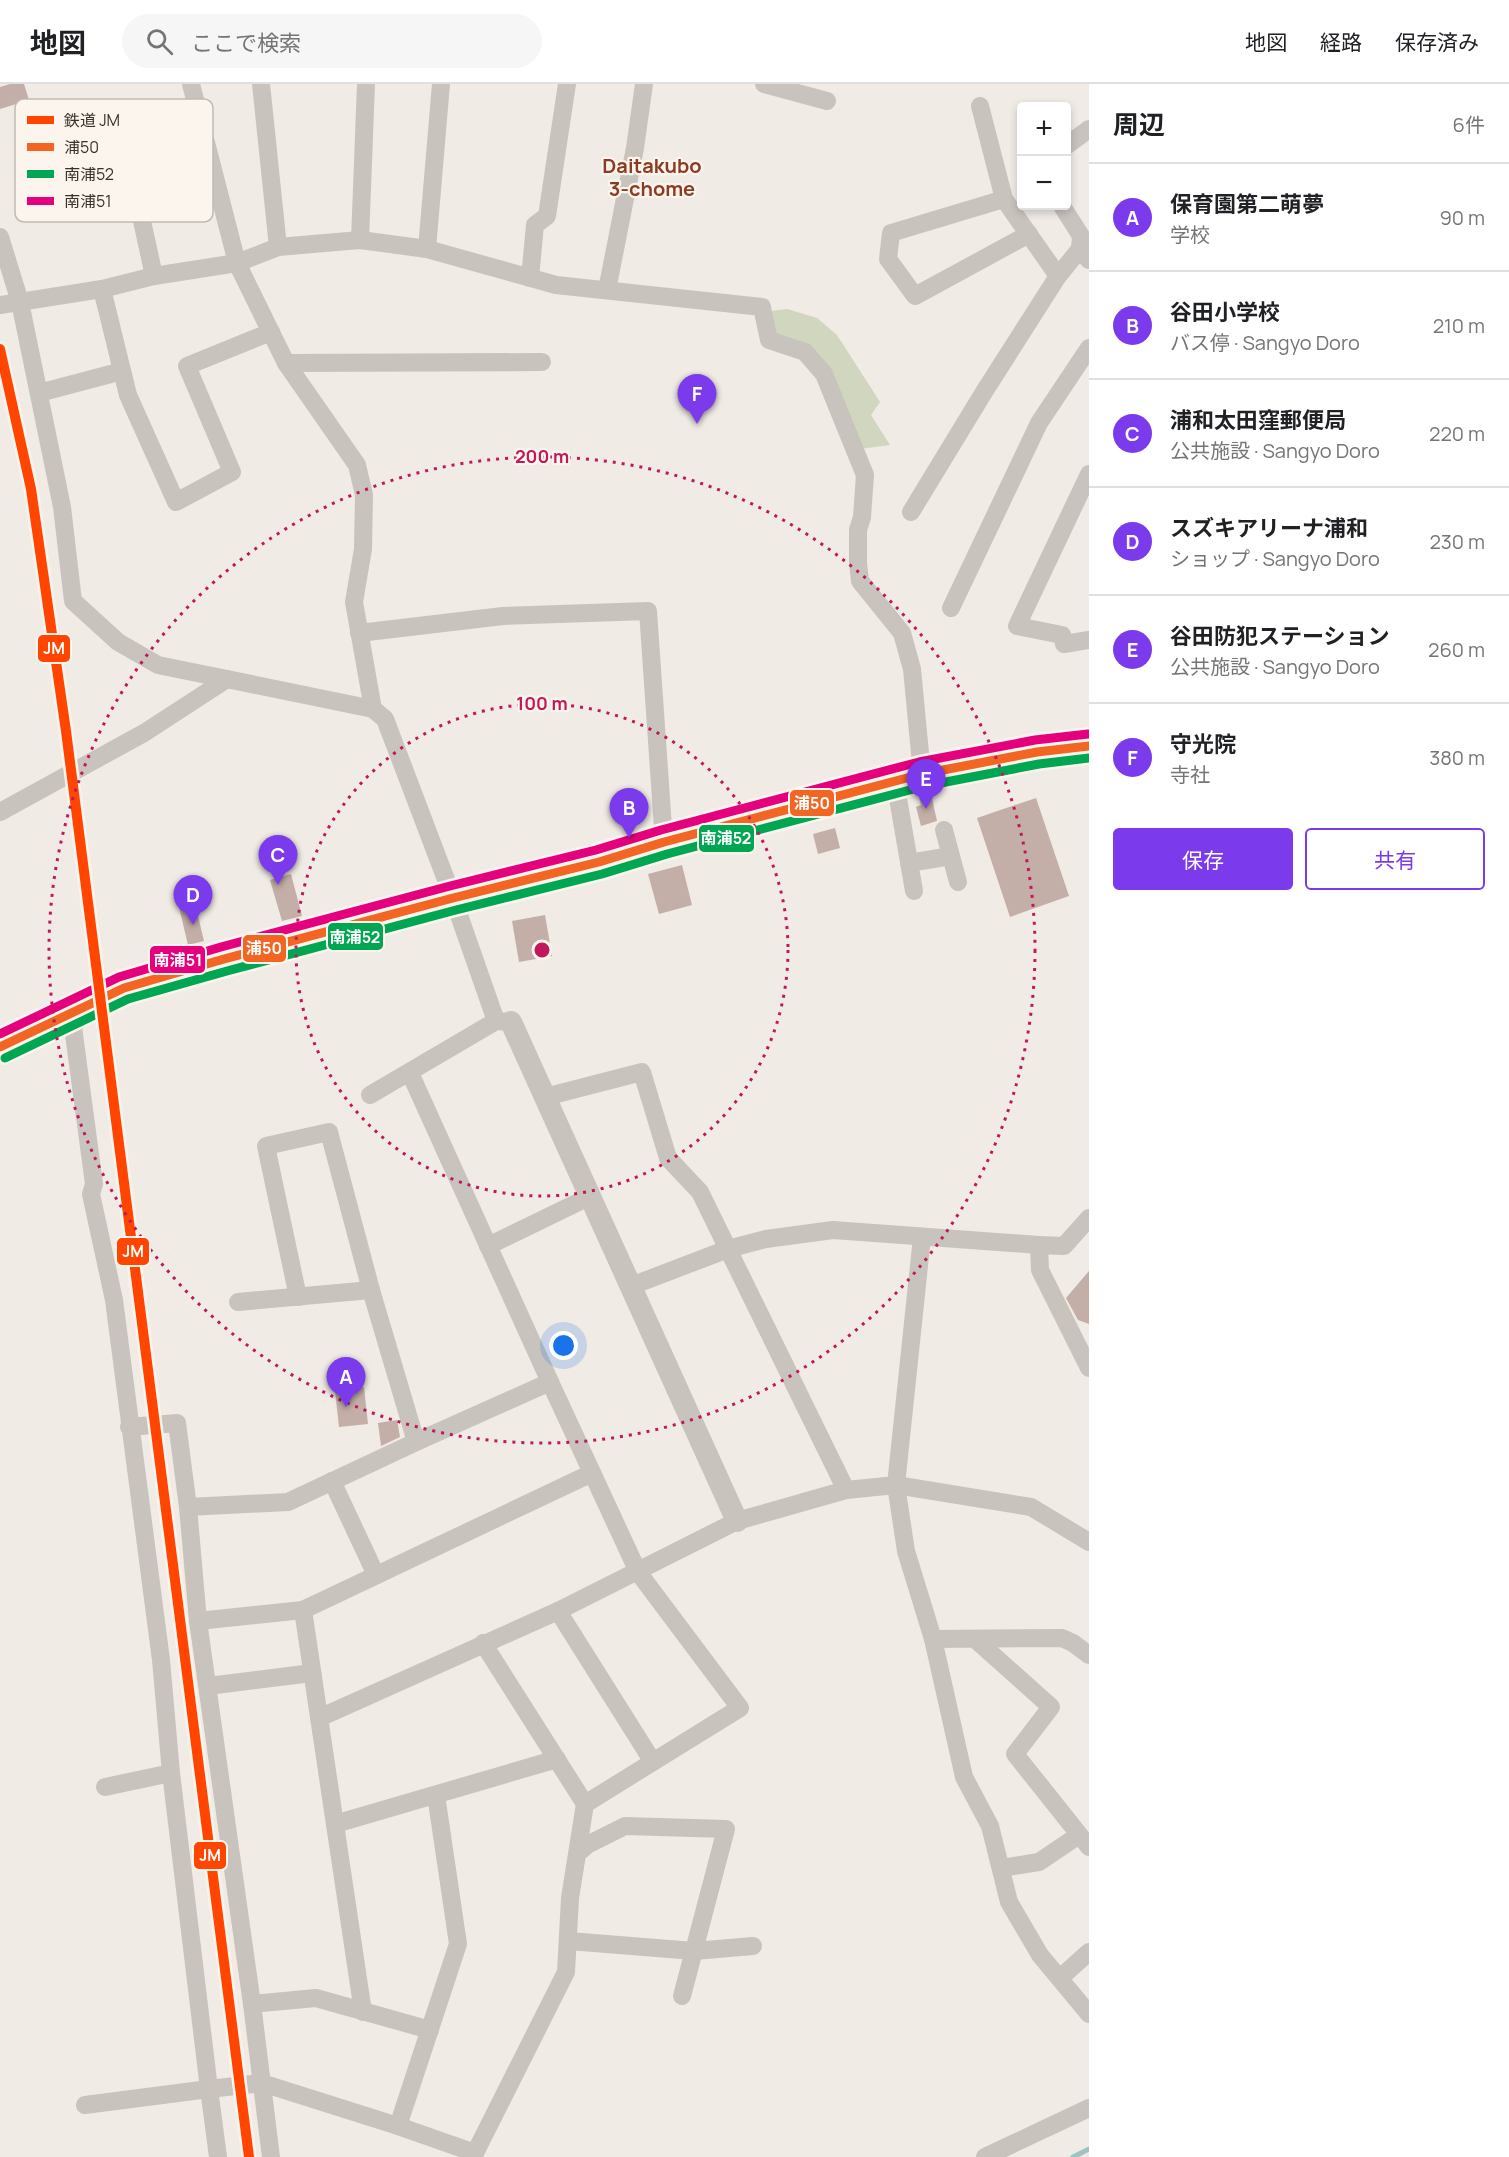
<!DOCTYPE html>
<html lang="ja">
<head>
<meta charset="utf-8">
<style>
  :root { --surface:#fff; --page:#f6f6f6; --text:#202124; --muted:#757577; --line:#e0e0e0; --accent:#7c3aed }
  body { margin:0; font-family:Manrope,"Noto Sans JP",sans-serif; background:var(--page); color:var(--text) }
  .controls { position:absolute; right:18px; top:18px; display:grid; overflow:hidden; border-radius:6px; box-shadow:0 3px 9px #0003 }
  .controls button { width:54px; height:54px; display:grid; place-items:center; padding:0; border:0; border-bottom:2px solid var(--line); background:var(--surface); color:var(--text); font:30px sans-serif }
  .you { position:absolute; left:564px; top:1262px; width:21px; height:21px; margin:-15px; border:4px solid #fff; border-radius:50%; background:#1a73e8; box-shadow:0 0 0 9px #1a73e833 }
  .badge { display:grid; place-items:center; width:39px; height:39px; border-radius:50%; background:var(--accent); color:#fff; font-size:20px; font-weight:700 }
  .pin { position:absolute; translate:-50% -50px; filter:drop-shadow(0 2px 3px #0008) }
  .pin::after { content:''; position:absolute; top:32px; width:21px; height:18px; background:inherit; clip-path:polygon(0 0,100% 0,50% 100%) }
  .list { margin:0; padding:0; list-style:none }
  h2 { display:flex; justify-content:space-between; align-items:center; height:78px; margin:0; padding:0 24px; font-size:26px }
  h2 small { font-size:20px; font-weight:400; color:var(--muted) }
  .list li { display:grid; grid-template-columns:39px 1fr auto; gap:18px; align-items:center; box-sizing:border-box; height:108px; padding:0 24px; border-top:2px solid var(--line) }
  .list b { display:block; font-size:22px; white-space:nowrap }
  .list p { margin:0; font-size:20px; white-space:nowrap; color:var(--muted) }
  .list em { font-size:20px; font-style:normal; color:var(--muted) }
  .actions { display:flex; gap:12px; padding:18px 24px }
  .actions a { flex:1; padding:14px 0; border:2px solid var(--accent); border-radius:6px; text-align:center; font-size:21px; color:var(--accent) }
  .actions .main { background:var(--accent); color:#fff }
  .icon { flex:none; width:33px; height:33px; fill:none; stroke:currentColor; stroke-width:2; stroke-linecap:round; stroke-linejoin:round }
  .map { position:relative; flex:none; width:1089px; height:2073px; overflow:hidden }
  header { display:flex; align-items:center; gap:36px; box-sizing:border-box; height:84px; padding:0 30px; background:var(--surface); border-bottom:2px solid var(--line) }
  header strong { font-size:28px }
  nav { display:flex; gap:33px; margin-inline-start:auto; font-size:21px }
  .search { width:420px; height:54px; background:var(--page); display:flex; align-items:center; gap:15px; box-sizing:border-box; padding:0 21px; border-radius:33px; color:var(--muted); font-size:22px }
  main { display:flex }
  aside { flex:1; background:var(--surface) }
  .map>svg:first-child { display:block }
  .green { fill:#d1d6bf }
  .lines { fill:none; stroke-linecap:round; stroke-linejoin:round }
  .stream { stroke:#a1c2c1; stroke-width:5 }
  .building { fill:#c3afa7 }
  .minor { stroke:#c9c3be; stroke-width:18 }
  .tertiary { stroke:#c9c3be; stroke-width:22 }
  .primary { stroke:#b8b1ad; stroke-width:28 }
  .bus-1-casing { stroke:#fbf5ee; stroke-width:14 }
  .bus-2-casing { stroke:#fbf5ee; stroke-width:14 }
  .bus-3-casing { stroke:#fbf5ee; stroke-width:14 }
  .bus-1 { stroke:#f26522; stroke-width:9 }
  .bus-2 { stroke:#00a651; stroke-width:9 }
  .bus-3 { stroke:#e5007d; stroke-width:9 }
  .rail-1-casing { stroke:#fbf5ee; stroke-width:15 }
  .rail-1 { stroke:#ff4500; stroke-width:10 }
  .ring { fill:none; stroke:#c2185b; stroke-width:3; stroke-dasharray:3 6 }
  .labels { text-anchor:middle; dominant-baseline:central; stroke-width:4.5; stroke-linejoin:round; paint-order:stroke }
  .neighbourhood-label { font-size:20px; font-weight:bold; fill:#8c3b22; stroke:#fbf5ee }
  .key { fill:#fbf5ee; stroke:#c1bab4; stroke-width:1.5 }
  .key-label { font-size:16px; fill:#3b302b }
  .centre { fill:#c2185b; stroke:#fbf5ee; stroke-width:3 }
  .ring-label { font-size:18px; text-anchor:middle; font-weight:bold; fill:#c2185b; stroke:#fbf5ee; stroke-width:4.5; stroke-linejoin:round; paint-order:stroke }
  .line-badge { stroke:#fbf5ee; stroke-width:2 }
  .badge-label { font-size:16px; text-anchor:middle; font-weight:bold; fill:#fff }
</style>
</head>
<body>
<header>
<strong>地図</strong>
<div class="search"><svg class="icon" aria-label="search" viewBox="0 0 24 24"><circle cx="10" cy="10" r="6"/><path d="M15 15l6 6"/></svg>ここで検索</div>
<nav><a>地図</a><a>経路</a><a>保存済み</a></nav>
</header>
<main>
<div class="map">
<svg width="1089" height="2073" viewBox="0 0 1089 2073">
  <rect width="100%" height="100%" fill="#f0ebe5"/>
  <path class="green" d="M 787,225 L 817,234 L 837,251 L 880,318 L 871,331 L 890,361 L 860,365 L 829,288 L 775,250 L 771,227 Z"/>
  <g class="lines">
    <path class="stream" d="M 1073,2073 L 1089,2065"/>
  </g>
  <g class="building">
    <path d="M 10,0 L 24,0 L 29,16 L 0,25 L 0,3 Z"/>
    <path d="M 931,710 L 937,737 L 921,742 L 916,723 L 921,721 L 919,713 Z"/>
    <path d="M 1036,714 L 1069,812 L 1010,833 L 977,734 Z"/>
    <path d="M 835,744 L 840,764 L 818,770 L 813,750 Z"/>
    <path d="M 682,781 L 692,821 L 659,830 L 648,790 Z"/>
    <path d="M 291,790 L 302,832 L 282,837 L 270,796 Z"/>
    <path d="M 194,815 L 204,857 L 188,861 L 178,819 Z"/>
    <path d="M 545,831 L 552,872 L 519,878 L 512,837 Z"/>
    <path d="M 1089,1187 L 1089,1240 L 1078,1236 L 1066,1214 Z"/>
    <path d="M 364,1303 L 368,1340 L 339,1343 L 335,1307 Z"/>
    <path d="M 397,1336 L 400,1353 L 381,1362 L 378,1339 Z"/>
  </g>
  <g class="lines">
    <g class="minor">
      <path d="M 191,0 L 237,179 L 286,279 L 357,381 L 364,411 L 363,465 L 354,518 L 373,625"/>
      <path d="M 261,0 L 278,163"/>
      <path d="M 764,0 L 827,17"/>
      <path d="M 980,22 L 1004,115 L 1058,192"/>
      <path d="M 122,45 L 154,192"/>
      <path d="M 1066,62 L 1089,45"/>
      <path d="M 1004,115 L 891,149 L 888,175 L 915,212 L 1029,150"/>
      <path d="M 1062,122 L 1081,152 L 1080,165 L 1089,176"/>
      <path d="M 0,153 L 20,218 L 62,423 L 73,517 L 118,558 L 158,581 L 373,625 L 385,635 L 453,814 L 496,937 L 511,938"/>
      <path d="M 360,156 L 366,0"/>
      <path d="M 427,165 L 441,0"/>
      <path d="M 530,194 L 535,141 L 547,132 L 567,0"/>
      <path d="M 102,205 L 128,311 L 176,418 L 232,388 L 187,282 L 271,248"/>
      <path d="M 607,206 L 635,64 L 644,0"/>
      <path d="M 0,221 L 102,205 L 154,192 L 237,179 L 278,163 L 360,156 L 427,165 L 556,201 L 762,223 L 769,256 L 805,268 L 824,290 L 865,391 L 862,433 L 858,446 L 858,479 L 860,497 L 902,549 L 912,585 L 922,690"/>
      <path d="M 286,279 L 542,278"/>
      <path d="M 39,309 L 122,287"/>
      <path d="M 1089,390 L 1017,542 L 1062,551 L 1064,560 L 1089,556"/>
      <path d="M 911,428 L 984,308 L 1058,192 L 1080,165"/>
      <path d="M 951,524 L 1039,339 L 1089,264"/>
      <path d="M 359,549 L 503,532 L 648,527 L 664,758"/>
      <path d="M 895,697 L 914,807"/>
      <path d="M 0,728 L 144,649 L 227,595"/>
      <path d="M 944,746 L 958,798"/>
      <path d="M 909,779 L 951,772"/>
      <path d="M 71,928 L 94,1100 L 91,1110 L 114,1216 L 161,1576 L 171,1689 L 209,2005 L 262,1999 L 398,2042 L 475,2069 L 474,2073"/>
      <path d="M 410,989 L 550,1298 L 638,1488 L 740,1624 L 585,1720 L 570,1814 L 566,1888 L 475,2069"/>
      <path d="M 370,1011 L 496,937"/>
      <path d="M 545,1013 L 642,988 L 668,1074 L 700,1108 L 846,1406"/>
      <path d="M 1089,1134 L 1064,1162 L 1039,1161 L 1040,1186 L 1089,1284"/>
      <path d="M 922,1153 L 896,1401 L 906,1467 L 933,1555 L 964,1693 L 990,1742 L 1009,1818 L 1040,1871 L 1089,1930"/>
      <path d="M 488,1162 L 589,1113"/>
      <path d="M 631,1202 L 728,1165 L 766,1155 L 833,1146 L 1039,1161"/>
      <path d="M 298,1213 L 266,1062 L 329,1048 L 371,1206 L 416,1358"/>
      <path d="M 238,1218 L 371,1206"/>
      <path d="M 129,1343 L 177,1339 L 188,1423 L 198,1537 L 252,1920 L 271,2073"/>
      <path d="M 332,1397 L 376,1491"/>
      <path d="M 188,1423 L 288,1418 L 416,1358 L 550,1298"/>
      <path d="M 558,1527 L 653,1678"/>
      <path d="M 198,1537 L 303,1526"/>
      <path d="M 933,1555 L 1062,1554 L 1073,1559 L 1089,1571"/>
      <path d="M 975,1555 L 1051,1623 L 1015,1670 L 1089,1763"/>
      <path d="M 483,1559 L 585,1720"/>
      <path d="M 208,1602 L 312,1589"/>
      <path d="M 319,1634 L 558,1527 L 737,1437 L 846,1406 L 896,1401 L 1031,1423 L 1089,1458"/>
      <path d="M 105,1703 L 171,1689"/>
      <path d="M 335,1740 L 557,1675"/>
      <path d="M 578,1769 L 587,1761 L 625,1742 L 726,1745 L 682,1912"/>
      <path d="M 1001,1784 L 1039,1778 L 1079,1751"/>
      <path d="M 569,1857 L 694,1867 L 753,1862"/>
      <path d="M 1060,1894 L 1089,1868"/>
      <path d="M 252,1920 L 316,1914 L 430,1946"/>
      <path d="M 363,1928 L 303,1526 L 592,1389"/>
      <path d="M 85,2021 L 209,2005 L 218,2073"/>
      <path d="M 398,2042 L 458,1860 L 436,1711"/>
      <path d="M 985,2073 L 1089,2024"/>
    </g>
    <path class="tertiary" d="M 511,938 L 737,1437"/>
    <path class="primary" d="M 0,963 L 71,928 L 124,904 L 224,875 L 453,814 L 599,778 L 664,758 L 922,690 L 1037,668 L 1089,662"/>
    <g class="bus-1-casing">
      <path id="bus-1" d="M 0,963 L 124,904 L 224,875 L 453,814 L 599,778 L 664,758 L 922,690 L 1037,668 L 1089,662"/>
    </g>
    <g class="bus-2-casing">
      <path id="bus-2" d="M 5,974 L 128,915 L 227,887 L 456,826 L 602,790 L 667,770 L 925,702 L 1039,680 L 1089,674"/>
    </g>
    <g class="bus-3-casing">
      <path id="bus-3" d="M 0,950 L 119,893 L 221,863 L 450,802 L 596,766 L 661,746 L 919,678 L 1035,656 L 1088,650"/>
    </g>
    <use href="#bus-1" class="bus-1"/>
    <use href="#bus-2" class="bus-2"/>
    <use href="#bus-3" class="bus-3"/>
    <g class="rail-1-casing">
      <path id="rail-1" d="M 0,265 L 31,405 L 66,647 L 249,2073"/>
    </g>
    <use href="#rail-1" class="rail-1"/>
  </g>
  <g class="ring">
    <circle cx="542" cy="866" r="246"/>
    <circle cx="542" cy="866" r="493"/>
  </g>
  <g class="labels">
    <g class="neighbourhood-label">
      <text x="652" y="81">Daitakubo<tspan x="652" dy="23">3-chome</tspan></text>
    </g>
  </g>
  <rect x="15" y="15" width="198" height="123" rx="9" class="key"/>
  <rect x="27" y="32" width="27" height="8" fill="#ff4500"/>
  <rect x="27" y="59" width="27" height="8" fill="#f26522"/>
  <rect x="27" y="86" width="27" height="8" fill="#00a651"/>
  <rect x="27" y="113" width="27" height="8" fill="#e5007d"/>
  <g class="key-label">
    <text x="64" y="42">鉄道 JM</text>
    <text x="64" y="69">浦50</text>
    <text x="64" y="96">南浦52</text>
    <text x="64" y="123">南浦51</text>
  </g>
  <circle cx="542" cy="866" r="9" class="centre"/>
  <g class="ring-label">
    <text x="542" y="379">200 m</text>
    <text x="542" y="626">100 m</text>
  </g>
  <g class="line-badge">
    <rect x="37" y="550" width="34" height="29" rx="6" fill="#ff4500"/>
    <rect x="789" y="705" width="46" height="28" rx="6" fill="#f26522"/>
    <rect x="698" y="740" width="57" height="29" rx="6" fill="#00a651"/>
    <rect x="327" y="838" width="57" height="29" rx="6" fill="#00a651"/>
    <rect x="242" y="850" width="45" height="29" rx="6" fill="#f26522"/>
    <rect x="149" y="861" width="57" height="29" rx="6" fill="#e5007d"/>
    <rect x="116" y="1153" width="34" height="29" rx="6" fill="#ff4500"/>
    <rect x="193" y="1757" width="34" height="29" rx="6" fill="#ff4500"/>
  </g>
  <g class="badge-label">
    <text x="54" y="570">JM</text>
    <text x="812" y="725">浦50</text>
    <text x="726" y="760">南浦52</text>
    <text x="355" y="859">南浦52</text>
    <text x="264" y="870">浦50</text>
    <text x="178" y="882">南浦51</text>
    <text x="133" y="1173">JM</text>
    <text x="210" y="1777">JM</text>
  </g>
</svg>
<div class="controls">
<button>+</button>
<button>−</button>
</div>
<div class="you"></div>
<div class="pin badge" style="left:346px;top:1323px">A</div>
<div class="pin badge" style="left:629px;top:754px">B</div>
<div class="pin badge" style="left:278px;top:801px">C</div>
<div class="pin badge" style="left:193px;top:841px">D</div>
<div class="pin badge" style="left:926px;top:725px">E</div>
<div class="pin badge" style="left:697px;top:340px">F</div>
</div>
<aside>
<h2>周辺<small>6件</small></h2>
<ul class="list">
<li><span class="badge">A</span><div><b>保育園第二萌夢</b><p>学校</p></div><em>90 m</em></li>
<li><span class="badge">B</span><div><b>谷田小学校</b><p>バス停 · Sangyo Doro</p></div><em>210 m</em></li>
<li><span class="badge">C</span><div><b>浦和太田窪郵便局</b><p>公共施設 · Sangyo Doro</p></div><em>220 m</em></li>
<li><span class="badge">D</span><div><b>スズキアリーナ浦和</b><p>ショップ · Sangyo Doro</p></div><em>230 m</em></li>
<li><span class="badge">E</span><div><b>谷田防犯ステーション</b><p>公共施設 · Sangyo Doro</p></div><em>260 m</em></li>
<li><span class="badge">F</span><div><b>守光院</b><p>寺社</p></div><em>380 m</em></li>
</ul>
<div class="actions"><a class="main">保存</a><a>共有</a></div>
</aside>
</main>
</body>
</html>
